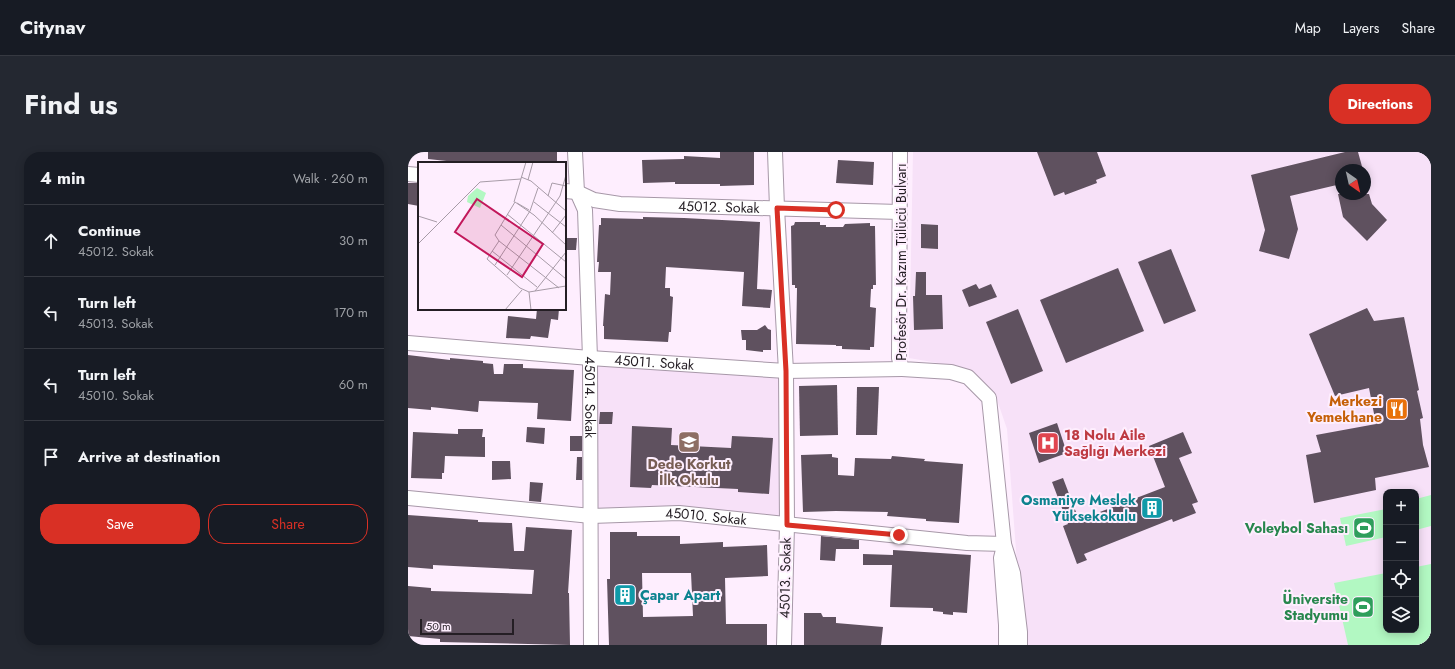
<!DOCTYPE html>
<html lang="en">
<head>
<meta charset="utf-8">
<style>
  :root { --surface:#171b24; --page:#242831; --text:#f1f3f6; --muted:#9ea1a6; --line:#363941; --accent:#d93025 }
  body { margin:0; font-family:Jost,sans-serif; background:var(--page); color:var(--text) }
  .controls { position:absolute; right:12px; bottom:12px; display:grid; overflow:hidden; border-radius:8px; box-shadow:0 2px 10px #0003 }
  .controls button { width:36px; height:36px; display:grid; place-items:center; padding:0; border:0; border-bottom:1px solid var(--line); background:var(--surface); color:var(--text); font:20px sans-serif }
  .compass { position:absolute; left:927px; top:12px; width:36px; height:36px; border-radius:50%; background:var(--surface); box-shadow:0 2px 10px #0003; rotate:146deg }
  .scale { position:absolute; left:12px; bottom:10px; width:94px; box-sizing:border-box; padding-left:4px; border:2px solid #241e24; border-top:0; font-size:11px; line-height:14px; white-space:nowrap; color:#241e24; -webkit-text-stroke:3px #feeefe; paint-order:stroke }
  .stop { position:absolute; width:12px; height:12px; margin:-9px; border:3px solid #d93025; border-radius:50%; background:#fff }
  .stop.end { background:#d93025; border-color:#fff; box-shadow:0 1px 4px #0008 }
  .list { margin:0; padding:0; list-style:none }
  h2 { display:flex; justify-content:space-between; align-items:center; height:52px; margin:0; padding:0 16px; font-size:17px }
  h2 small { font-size:13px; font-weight:400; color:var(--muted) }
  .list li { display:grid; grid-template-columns:26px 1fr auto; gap:12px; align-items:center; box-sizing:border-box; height:72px; padding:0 16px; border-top:1px solid var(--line) }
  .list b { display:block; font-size:15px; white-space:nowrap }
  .list p { margin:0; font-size:13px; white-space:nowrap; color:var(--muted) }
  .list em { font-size:13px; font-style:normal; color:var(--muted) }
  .actions { display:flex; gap:8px; padding:12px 16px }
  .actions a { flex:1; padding:9px 0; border:1px solid var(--accent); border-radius:16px; text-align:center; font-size:14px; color:var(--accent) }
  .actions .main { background:var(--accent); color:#fff }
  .icon { flex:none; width:22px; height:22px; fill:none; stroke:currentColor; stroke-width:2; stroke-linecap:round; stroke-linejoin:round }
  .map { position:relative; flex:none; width:1023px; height:493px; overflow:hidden; border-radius:16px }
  header { display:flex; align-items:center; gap:24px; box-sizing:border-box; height:56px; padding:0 20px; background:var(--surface); border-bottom:1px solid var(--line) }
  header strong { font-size:19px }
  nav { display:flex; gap:22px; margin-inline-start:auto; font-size:14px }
  .intro { display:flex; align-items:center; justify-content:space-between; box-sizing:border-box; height:96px; padding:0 24px }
  h1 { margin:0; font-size:28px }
  .button { padding:10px 18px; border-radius:16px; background:var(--accent); color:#fff; font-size:14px; font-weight:700 }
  main { display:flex; gap:24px; padding:0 24px }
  aside { flex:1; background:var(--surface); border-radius:16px; box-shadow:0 2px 10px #0003 }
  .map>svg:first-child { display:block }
  .built { fill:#f7e1f8; fill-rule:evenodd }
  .green { fill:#b2f8c2 }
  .building { fill:#5f515f; fill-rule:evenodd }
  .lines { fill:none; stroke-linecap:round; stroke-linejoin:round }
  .minor-casing { stroke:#a798a8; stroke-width:16 }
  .minor { stroke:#fff; stroke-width:14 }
  .route { stroke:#d93025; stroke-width:5 }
  .labels { text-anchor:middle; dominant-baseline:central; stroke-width:4; stroke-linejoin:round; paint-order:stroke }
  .street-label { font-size:14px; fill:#241e24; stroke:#feeefe }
  .food-label { font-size:14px; font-weight:bold; fill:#c56008; stroke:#feeefe; text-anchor:end }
  .health-label { font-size:14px; font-weight:bold; fill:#be3a42; stroke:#feeefe; text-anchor:start }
  .education-label { font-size:14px; font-weight:bold; fill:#785e54; stroke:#feeefe }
  .culture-label { font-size:14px; font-weight:bold; fill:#0d838f; stroke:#feeefe; text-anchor:end }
  .leisure-label { font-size:14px; font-weight:bold; fill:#27864d; stroke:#feeefe; text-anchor:end }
  .inset-road { fill:none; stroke:#a79ba7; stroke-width:1 }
  .view { fill:#c2185b; fill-opacity:0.15; stroke:#c2185b; stroke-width:2 }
  .inset-edge { fill:none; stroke:#241e24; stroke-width:2 }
</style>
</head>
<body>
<header>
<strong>Citynav</strong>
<nav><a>Map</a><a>Layers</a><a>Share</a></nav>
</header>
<div class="intro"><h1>Find us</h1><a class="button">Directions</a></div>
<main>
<aside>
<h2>4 min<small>Walk · 260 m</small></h2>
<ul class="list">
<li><svg class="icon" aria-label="ahead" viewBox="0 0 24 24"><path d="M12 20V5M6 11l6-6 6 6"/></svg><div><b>Continue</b><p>45012. Sokak</p></div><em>30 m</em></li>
<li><svg class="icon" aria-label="left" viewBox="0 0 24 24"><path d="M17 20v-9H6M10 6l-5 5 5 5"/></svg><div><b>Turn left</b><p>45013. Sokak</p></div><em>170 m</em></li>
<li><svg class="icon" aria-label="left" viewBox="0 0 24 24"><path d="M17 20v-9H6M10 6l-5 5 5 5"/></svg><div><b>Turn left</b><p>45010. Sokak</p></div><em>60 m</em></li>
<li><svg class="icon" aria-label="arrive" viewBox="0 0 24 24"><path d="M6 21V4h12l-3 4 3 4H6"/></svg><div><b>Arrive at destination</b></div></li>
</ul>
<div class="actions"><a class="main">Save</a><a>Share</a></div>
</aside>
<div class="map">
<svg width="1023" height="493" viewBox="0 0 1023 493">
  <rect width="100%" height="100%" fill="#feeefe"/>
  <g class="built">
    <path d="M 505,0 L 1023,0 L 1023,493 L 615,493 L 599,277 L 587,242 L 563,221 L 530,211 L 501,206 ZM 933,18 L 957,18 L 957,42 L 933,42 ZM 978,340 L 1008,340 L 1008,478 L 978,478 Z"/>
    <path d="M 182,206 L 378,219 L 379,373 L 183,364 Z"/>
  </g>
  <g class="green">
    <path d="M 1023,343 L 1023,374 L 1008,378 L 1008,347 Z"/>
    <path d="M 978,357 L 978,385 L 938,394 L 932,366 Z"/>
    <path d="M 1023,412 L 1023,493 L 940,493 L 926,431 L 978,421 L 978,478 L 1008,478 L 1008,415 Z"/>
  </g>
  <g class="building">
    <path d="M 20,0 L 149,0 L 149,11 L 57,11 L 20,7 Z"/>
    <path d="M 312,0 L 346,0 L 346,33 L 312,34 L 312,32 L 267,32 L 267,30 L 235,31 L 234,8 L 276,7 L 276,4 L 312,6 Z"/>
    <path d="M 629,0 L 689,0 L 698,24 L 688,28 L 689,31 L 657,43 L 656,40 L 646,44 Z"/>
    <path d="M 937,0 L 950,0 L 955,18 L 933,18 L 933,32 L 882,44 L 890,77 L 881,107 L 851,99 L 857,78 L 843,23 Z"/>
    <path d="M 430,8 L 466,10 L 465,33 L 428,31 Z"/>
    <path d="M 0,31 L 11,31 L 11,54 L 0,52 Z"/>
    <path d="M 930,42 L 961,42 L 964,52 L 979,68 L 959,89 L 935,65 Z"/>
    <path d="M 235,65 L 276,66 L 352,70 L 349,137 L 364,138 L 362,156 L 334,154 L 336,120 L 258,115 L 257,136 L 262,136 L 262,144 L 265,145 L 263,180 L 261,180 L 260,190 L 196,187 L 196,174 L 195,174 L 197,142 L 202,143 L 203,120 L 190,120 L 191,110 L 189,110 L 191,73 L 193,73 L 193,66 L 235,67 Z"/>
    <path d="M 387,70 L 412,70 L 412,73 L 418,73 L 418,75 L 435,75 L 437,72 L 462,71 L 462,74 L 467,74 L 468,133 L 465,133 L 465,137 L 463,137 L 462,155 L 468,156 L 466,195 L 462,195 L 462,198 L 434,197 L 434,194 L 428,194 L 428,193 L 388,192 L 389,136 L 387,136 L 387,133 L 384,133 L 383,74 L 386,73 Z"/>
    <path d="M 513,72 L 530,73 L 530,97 L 513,96 Z"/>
    <path d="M 158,86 L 169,86 L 168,98 L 157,98 Z"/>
    <path d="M 763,97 L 788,159 L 756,172 L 730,110 Z"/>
    <path d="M 710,116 L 736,179 L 658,211 L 632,148 Z"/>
    <path d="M 508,120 L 518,120 L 518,143 L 534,143 L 535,177 L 506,178 L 505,144 L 507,144 Z"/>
    <path d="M 568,132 L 571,137 L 583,132 L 589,145 L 561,155 L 554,138 Z"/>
    <path d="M 959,156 L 966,169 L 996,165 L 1011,238 L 1009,239 L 1015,266 L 1012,267 L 1015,293 L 1021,315 L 967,326 L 968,338 L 906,351 L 898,303 L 913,300 L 908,283 L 968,272 L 961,236 L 927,244 L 901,182 Z"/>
    <path d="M 129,157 L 151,157 L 150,168 L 143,167 L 140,186 L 123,184 L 122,187 L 98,186 L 100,164 L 128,167 Z"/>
    <path d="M 610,157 L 635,219 L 603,232 L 578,170 Z"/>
    <path d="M 357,173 L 360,177 L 363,178 L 363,198 L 355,198 L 355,200 L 338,198 L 338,188 L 334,188 L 333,178 L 349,178 Z"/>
    <path d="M 0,203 L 42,208 L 42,206 L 75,209 L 75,211 L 85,212 L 86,222 L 95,222 L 96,212 L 115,212 L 115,216 L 166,218 L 163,269 L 129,267 L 130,251 L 71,249 L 70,260 L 23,255 L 23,258 L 0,256 Z"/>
    <path d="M 429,233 L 430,283 L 392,284 L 391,234 Z"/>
    <path d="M 449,235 L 471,235 L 469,283 L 448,283 Z"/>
    <path d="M 192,260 L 205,260 L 204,272 L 191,272 Z"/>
    <path d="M 649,271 L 659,301 L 631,311 L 621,281 Z"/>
    <path d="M 224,274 L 264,276 L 263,293 L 323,296 L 324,284 L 365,286 L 361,342 L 330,340 L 330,337 L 244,333 L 243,336 L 222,335 Z"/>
    <path d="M 119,275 L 137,276 L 136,292 L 118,290 Z"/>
    <path d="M 50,277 L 75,277 L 74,285 L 77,285 L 77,305 L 37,304 L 36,321 L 34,321 L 34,327 L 3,326 L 5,280 L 50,282 Z"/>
    <path d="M 775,280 L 784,301 L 771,306 L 790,350 L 784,352 L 788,361 L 765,370 L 764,367 L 676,402 L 679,408 L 669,412 L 655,374 L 660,372 L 644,330 L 655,326 L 671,368 L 757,335 L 741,294 Z"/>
    <rect x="162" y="284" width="12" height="15"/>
    <path d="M 424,302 L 424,305 L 430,306 L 430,323 L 446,324 L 447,306 L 483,307 L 484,304 L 517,307 L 516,309 L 555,312 L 551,371 L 518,369 L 518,367 L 479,364 L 480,360 L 428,359 L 395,360 L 393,303 Z"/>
    <path d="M 169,305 L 174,305 L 174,328 L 168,328 Z"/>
    <path d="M 84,309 L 102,309 L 103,327 L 84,328 Z"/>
    <path d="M 122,330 L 135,331 L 133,350 L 121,349 Z"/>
    <path d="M 0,363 L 70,368 L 70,370 L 104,371 L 106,399 L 116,399 L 118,375 L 164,378 L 160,441 L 161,441 L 162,493 L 32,490 L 32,487 L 0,484 L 0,434 L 23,436 L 23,439 L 124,442 L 126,418 L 25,413 L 25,417 L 0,415 Z"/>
    <path d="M 202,380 L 229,380 L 229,384 L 272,384 L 272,392 L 315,390 L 315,395 L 359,393 L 360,424 L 317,426 L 318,472 L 359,472 L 359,493 L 201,493 L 199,427 L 202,427 ZM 234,421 L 283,421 L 285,464 L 235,465 Z"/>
    <path d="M 413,384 L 451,388 L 451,397 L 428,397 L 427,409 L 412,408 Z"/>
    <path d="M 485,398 L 563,403 L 559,461 L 545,460 L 545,463 L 535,462 L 535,460 L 525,459 L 525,456 L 482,455 L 484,413 L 455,413 L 455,402 L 485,403 Z"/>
    <path d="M 396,461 L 413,461 L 415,465 L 428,465 L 428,471 L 475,475 L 473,493 L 396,493 Z"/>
  </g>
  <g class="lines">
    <g class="minor-casing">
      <g id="minor">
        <path id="s1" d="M 167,0 L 169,40 L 177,58 L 182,206 L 183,493"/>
        <path d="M 367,0 L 369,56 L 378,219 L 379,373 L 376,493"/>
        <path d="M 492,0 L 491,206 L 494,217 L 543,220 L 560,225 L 581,246 L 596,392 L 605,421 L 612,480 L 612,493"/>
        <path d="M 0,22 L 11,23"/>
        <path id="s2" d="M 157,39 L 169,40 L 186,48 L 212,52 L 491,60"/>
        <path id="s3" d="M 0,191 L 182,206 L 378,219 L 494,217"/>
        <path id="s4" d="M 0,346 L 183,364 L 271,361 L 559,391 L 596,392"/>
        <path d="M 595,398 L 593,406 L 598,473 L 598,493"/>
      </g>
    </g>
    <use href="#minor" class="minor"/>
  </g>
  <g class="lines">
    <path class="route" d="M 428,58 L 369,56 L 378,219 L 379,373 L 491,383"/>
  </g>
  <defs>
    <g id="restaurant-square" transform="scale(1.15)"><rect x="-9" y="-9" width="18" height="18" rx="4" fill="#e8710a" stroke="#feeefe"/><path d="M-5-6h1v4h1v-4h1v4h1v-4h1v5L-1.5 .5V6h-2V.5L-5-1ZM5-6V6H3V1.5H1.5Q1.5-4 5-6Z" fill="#fff"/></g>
    <g id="school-square" transform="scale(1.15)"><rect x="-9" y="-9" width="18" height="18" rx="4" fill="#8d6e63" stroke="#feeefe"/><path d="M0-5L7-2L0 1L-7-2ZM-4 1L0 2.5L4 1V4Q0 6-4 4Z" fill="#fff"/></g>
    <g id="hospital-square" transform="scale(1.15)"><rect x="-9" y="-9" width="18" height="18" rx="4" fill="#e0444e" stroke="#feeefe"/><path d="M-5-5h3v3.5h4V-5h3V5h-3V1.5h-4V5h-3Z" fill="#fff"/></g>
    <g id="building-square" transform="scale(1.15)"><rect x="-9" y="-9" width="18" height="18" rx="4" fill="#0f9aa8" stroke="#feeefe"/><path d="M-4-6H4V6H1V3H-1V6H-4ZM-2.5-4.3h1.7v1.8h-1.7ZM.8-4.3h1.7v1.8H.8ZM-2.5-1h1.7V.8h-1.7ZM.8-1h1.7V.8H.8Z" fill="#fff"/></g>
    <g id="stadium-square" transform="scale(1.15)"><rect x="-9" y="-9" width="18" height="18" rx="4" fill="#2e9e5b" stroke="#feeefe"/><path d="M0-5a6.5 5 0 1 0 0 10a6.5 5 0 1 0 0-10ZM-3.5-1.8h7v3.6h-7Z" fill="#fff"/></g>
  </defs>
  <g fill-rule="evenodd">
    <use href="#restaurant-square" x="989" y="257"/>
    <use href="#school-square" x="281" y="290"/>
    <use href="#hospital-square" x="640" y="291"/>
    <use href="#building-square" x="744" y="356"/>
    <use href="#stadium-square" x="956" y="376"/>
    <use href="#building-square" x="217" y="443"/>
    <use href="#stadium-square" x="955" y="455"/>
  </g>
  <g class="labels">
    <g class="street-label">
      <text stroke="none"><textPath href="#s2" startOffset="156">45012. Sokak</textPath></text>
      <text transform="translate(493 110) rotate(-90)">Profesör Dr. Kazım Tülücü Bulvarı</text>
      <text stroke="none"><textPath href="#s3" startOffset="247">45011. Sokak</textPath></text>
      <text stroke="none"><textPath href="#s1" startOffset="247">45014. Sokak</textPath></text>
      <text stroke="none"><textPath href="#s4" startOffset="299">45010. Sokak</textPath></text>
      <text transform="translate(377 426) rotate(-89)">45013. Sokak</text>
    </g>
    <g class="food-label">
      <text x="974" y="249">Merkezi<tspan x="974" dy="16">Yemekhane</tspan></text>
    </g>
    <g class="health-label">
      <text x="656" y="283">18 Nolu Aile<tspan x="656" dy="16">Sağlığı Merkezi</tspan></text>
    </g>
    <g class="education-label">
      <text x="281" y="312">Dede Korkut<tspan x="281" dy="16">İlk Okulu</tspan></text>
    </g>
    <g class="culture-label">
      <text x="728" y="348">Osmaniye Meslek<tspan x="728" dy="16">Yüksekokulu</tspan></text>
      <text x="232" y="443" text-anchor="start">Çapar Apart</text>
    </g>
    <g class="leisure-label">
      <text x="940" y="376">Voleybol Sahası</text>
      <text x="940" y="447">Üniversite<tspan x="940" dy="16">Stadyumu</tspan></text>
    </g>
  </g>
  <g transform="translate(10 10)">
    <rect width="148" height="148" fill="#feeefe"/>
    <path d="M 59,26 L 68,31 L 62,46 L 49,40 L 50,34 Z" fill="#b2f8c2"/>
    <path class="inset-road" d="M 103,15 L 113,19 L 148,49M 110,18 L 115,0M 130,34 L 134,21 L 148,24M 96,40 L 108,0M 97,40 L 77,73 L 81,79 L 69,97 L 102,126M 97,40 L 116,53 L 148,83M 116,40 L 148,65M 99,41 L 111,48M 89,52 L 148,100M 0,54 L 19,60M 83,63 L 148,117M 134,71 L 148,53M 81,79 L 141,126M 0,82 L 62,20 L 103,17M 74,89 L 119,125M 77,103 L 112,49 L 120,26M 89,113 L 142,34 L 148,13M 102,126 L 111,130 L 148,124M 117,129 L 148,90M 111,130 L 113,148M 87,148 L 104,128"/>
    <path class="view" d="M 59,37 L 125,82 L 104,115 L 37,70 Z"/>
    <rect width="148" height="148" class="inset-edge"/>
  </g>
</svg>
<div class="controls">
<button>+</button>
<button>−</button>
<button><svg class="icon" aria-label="locate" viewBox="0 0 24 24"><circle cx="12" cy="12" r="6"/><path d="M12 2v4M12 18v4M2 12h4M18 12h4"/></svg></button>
<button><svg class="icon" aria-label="layers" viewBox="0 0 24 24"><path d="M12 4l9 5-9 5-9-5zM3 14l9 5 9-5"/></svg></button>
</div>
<svg class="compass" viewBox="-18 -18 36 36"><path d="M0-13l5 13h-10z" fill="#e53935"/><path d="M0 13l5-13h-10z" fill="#9ea1a6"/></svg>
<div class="scale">50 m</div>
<div class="stop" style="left:428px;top:58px"></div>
<div class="stop end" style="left:491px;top:383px"></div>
</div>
</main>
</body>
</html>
